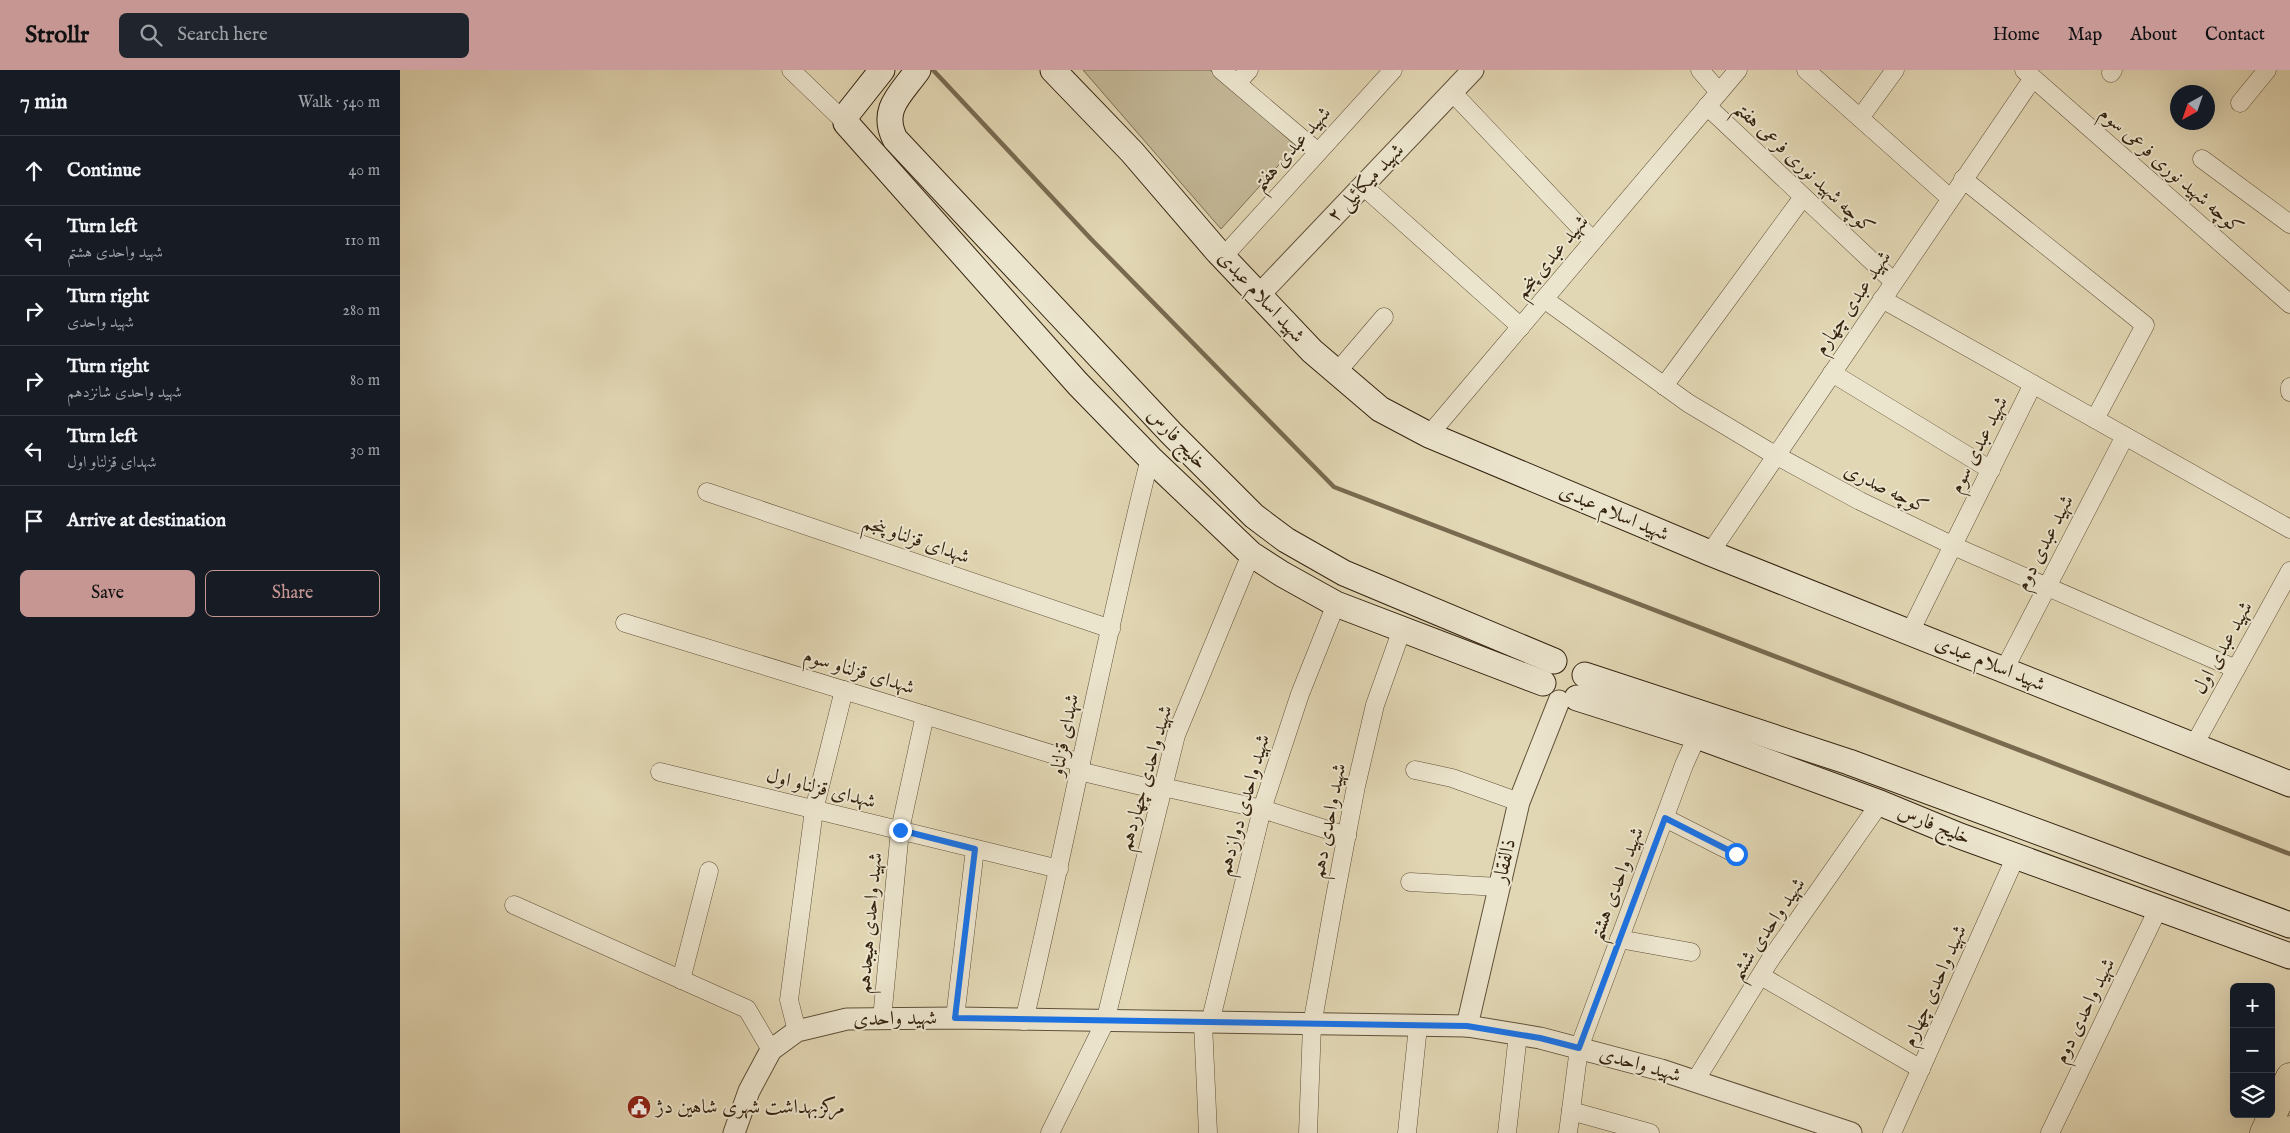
<!DOCTYPE html>
<html lang="en">
<head>
<meta charset="utf-8">
<style>
  :root { --surface:#171b24; --page:#20242c; --text:#f1f3f6; --muted:#9ea1a6; --line:#363941; --accent:#c59692 }
  body { margin:0; font-family:"IM FELL English",Amiri,serif; background:var(--page); color:var(--text) }
  .controls { position:absolute; right:15px; bottom:15px; display:grid; overflow:hidden; border-radius:8px; box-shadow:0 5px 20px #0002 }
  .controls button { width:45px; height:45px; display:grid; place-items:center; padding:0; border:0; border-bottom:1px solid var(--line); background:var(--surface); color:var(--text); font:25px sans-serif }
  .compass { position:absolute; left:1770px; top:15px; width:45px; height:45px; border-radius:50%; background:var(--surface); box-shadow:0 5px 20px #0002; rotate:220deg }
  .stop { position:absolute; width:15px; height:15px; margin:-11px; border:4px solid #1a73e8; border-radius:50%; background:#fff }
  .stop.end { background:#1a73e8; border-color:#fff; box-shadow:0 1px 5px #0008 }
  .list { margin:0; padding:0; list-style:none }
  h2 { display:flex; justify-content:space-between; align-items:center; height:65px; margin:0; padding:0 20px; font-size:21px }
  h2 small { font-size:16px; font-weight:400; color:var(--muted) }
  .list li { display:grid; grid-template-columns:32px 1fr auto; gap:15px; align-items:center; box-sizing:border-box; height:70px; padding:0 20px; border-top:1px solid var(--line) }
  .list b { display:block; font-size:19px; white-space:nowrap }
  .list p { margin:0; font-size:16px; white-space:nowrap; color:var(--muted) }
  .list em { font-size:16px; font-style:normal; color:var(--muted) }
  .actions { display:flex; gap:10px; padding:15px 20px }
  .actions a { flex:1; padding:11px 0; border:1px solid var(--accent); border-radius:8px; text-align:center; font-size:18px; color:var(--accent) }
  .actions .main { background:var(--accent); color:#111 }
  .icon { flex:none; width:28px; height:28px; fill:none; stroke:currentColor; stroke-width:2; stroke-linecap:round; stroke-linejoin:round }
  .map { position:relative; flex:none; width:1890px; height:1063px; overflow:hidden }
  header { display:flex; align-items:center; gap:30px; box-sizing:border-box; height:70px; padding:0 25px; background:var(--accent); color:#111 }
  header strong { font-size:24px }
  nav { display:flex; gap:28px; margin-inline-start:auto; font-size:18px }
  .search { width:350px; height:45px; background:var(--page); display:flex; align-items:center; gap:12px; box-sizing:border-box; padding:0 18px; border-radius:8px; color:var(--muted); font-size:19px }
  main { display:flex }
  aside { flex:1; background:var(--surface) }
  .map>svg:first-child { display:block }
  .green { fill:#c4b898; stroke:#7c6e54 }
  .lines { fill:none; stroke-linecap:round; stroke-linejoin:round }
  .stream { stroke:#796a50; stroke-width:4.5 }
  .minor-casing { stroke:#605038; stroke-width:19 }
  .tertiary-casing { stroke:#605038; stroke-width:23 }
  .secondary-casing { stroke:#34230f; stroke-width:27 }
  .primary-casing { stroke:#34230f; stroke-width:29 }
  .minor { stroke:#ece5ce; stroke-width:18 }
  .tertiary { stroke:#ece5ce; stroke-width:21 }
  .secondary { stroke:#ece5ce; stroke-width:25 }
  .primary { stroke:#e2d7b4; stroke-width:28 }
  .route { stroke:#1a73e8; stroke-width:6 }
  .labels { text-anchor:middle; dominant-baseline:central; stroke-width:4; stroke-linejoin:round; paint-order:stroke }
  .street-label { font-size:20px; fill:#34230f; stroke:#ece5ce }
  .poi-label { font-size:20px; fill:#34230f; stroke:#ece5ce; text-anchor:start }
</style>
</head>
<body>
<header>
<strong>Strollr</strong>
<div class="search"><svg class="icon" aria-label="search" viewBox="0 0 24 24"><circle cx="10" cy="10" r="6"/><path d="M15 15l6 6"/></svg>Search here</div>
<nav><a>Home</a><a>Map</a><a>About</a><a>Contact</a></nav>
</header>
<main>
<aside>
<h2>7 min<small>Walk · 540 m</small></h2>
<ul class="list">
<li><svg class="icon" aria-label="ahead" viewBox="0 0 24 24"><path d="M12 20V5M6 11l6-6 6 6"/></svg><div><b>Continue</b></div><em>40 m</em></li>
<li><svg class="icon" aria-label="left" viewBox="0 0 24 24"><path d="M17 20v-9H6M10 6l-5 5 5 5"/></svg><div><b>Turn left</b><p>شهید واحدی هشتم</p></div><em>110 m</em></li>
<li><svg class="icon" aria-label="right" viewBox="0 0 24 24"><path d="M7 20v-9h11M14 6l5 5-5 5"/></svg><div><b>Turn right</b><p>شهید واحدی</p></div><em>280 m</em></li>
<li><svg class="icon" aria-label="right" viewBox="0 0 24 24"><path d="M7 20v-9h11M14 6l5 5-5 5"/></svg><div><b>Turn right</b><p>شهید واحدی شانزدهم</p></div><em>80 m</em></li>
<li><svg class="icon" aria-label="left" viewBox="0 0 24 24"><path d="M17 20v-9H6M10 6l-5 5 5 5"/></svg><div><b>Turn left</b><p>شهدای قزلناو اول</p></div><em>30 m</em></li>
<li><svg class="icon" aria-label="arrive" viewBox="0 0 24 24"><path d="M6 21V4h12l-3 4 3 4H6"/></svg><div><b>Arrive at destination</b></div></li>
</ul>
<div class="actions"><a class="main">Save</a><a>Share</a></div>
</aside>
<div class="map">
<svg width="1890" height="1063" viewBox="0 0 1890 1063">
  <rect width="100%" height="100%" fill="#e2d7b4"/>
  <filter id="stains"><feTurbulence type="fractalNoise" baseFrequency=".004" numOctaves="4"/><feColorMatrix values="0 0 0 0 .2 0 0 0 0 .09 0 0 0 0 .02 0 0 0 .5 -.17"/></filter>
  <radialGradient id="worn" r=".72"><stop offset=".6" stop-color="#630" stop-opacity="0"/><stop offset="1" stop-color="#630" stop-opacity=".3"/></radialGradient>
  <path class="green" d="M 683,0 L 810,0 L 896,76 L 821,159 Z"/>
  <g class="lines">
    <path class="stream" d="M 533,0 L 691,169 L 934,417 L 1890,784"/>
    <g class="minor-casing">
      <g id="minor">
        <path d="M 391,0 L 446,53"/>
        <path d="M 821,0 L 918,82"/>
        <path d="M 1300,0 L 1319,22"/>
        <path d="M 1406,0 L 1550,128"/>
        <path d="M 1624,0 L 1890,234"/>
        <path d="M 1711,3 L 1713,0"/>
        <path d="M 837,13 L 849,0"/>
        <path d="M 1052,22 L 1193,171"/>
        <path d="M 1840,33 L 1867,0"/>
        <path d="M 1307,36 L 1494,212"/>
        <path d="M 1460,48 L 1495,0"/>
        <path d="M 1802,89 L 1890,154"/>
        <path d="M 1563,109 L 1745,255 L 1695,349"/>
        <path d="M 963,116 L 1121,257"/>
        <path d="M 823,187 L 993,0"/>
        <path d="M 1144,229 L 1288,333 L 1368,381 L 1460,431 L 1558,478 L 1836,599"/>
        <path d="M 1482,229 L 1890,459"/>
        <path d="M 937,302 L 984,247"/>
        <path d="M 1432,303 L 1591,400"/>
        <path d="M 1264,316 L 1403,127"/>
        <path d="M 1890,317 L 1890,322"/>
        <path d="M 1029,365 L 1338,0"/>
        <path d="M 307,422 L 711,559"/>
        <path d="M 1310,483 L 1633,8"/>
        <path d="M 225,553 L 681,693"/>
        <path d="M 1510,562 L 1633,314"/>
        <path d="M 1604,600 L 1725,366"/>
        <path d="M 1794,675 L 1890,501"/>
        <path d="M 1015,700 L 1052,708 L 1119,732"/>
        <path d="M 679,701 L 762,721"/>
        <path d="M 260,702 L 659,799"/>
        <path d="M 763,717 L 862,739 L 947,766"/>
        <path d="M 1265,748 L 1336,784"/>
        <path d="M 1010,812 L 1099,817"/>
        <path d="M 114,835 L 347,939 L 371,980"/>
        <path d="M 1219,869 L 1291,882"/>
        <path d="M 1361,906 L 1521,999"/>
        <path d="M 281,910 L 309,801"/>
        <path d="M 555,948 L 575,779"/>
        <path d="M 482,949 L 500,760 L 525,645"/>
        <path d="M 624,951 C 668,764 703,575 750,388"/>
        <path d="M 803,953 L 808,1063"/>
        <path d="M 810,953 L 862,739 L 900,624 L 936,534"/>
        <path d="M 397,961 L 389,930 L 414,740 L 444,620"/>
        <path d="M 1295,1011 L 1370,890 L 1480,733"/>
        <path d="M 1171,1041 L 1250,1063"/>
        <path d="M 650,1063 L 705,952 L 776,665 L 851,484"/>
        <path d="M 908,1063 L 912,955 L 934,832 L 956,716 L 975,635 L 1002,559"/>
        <path d="M 1007,1063 L 1018,956"/>
        <path d="M 1107,1063 L 1118,964"/>
        <path d="M 1168,1063 L 1179,978 L 1284,695 L 1297,666"/>
        <path d="M 1492,1063 L 1616,786"/>
        <path d="M 1650,1063 L 1759,837"/>
      </g>
    </g>
    <g class="tertiary-casing">
      <g id="tertiary">
        <path d="M 859,225 L 1073,0"/>
        <path d="M 1067,956 L 1119,732 L 1159,631"/>
        <path d="M 334,1063 L 349,1021 L 371,980 L 397,961 L 447,949 L 558,948 L 1067,956 L 1140,968 L 1261,1000 L 1451,1063"/>
      </g>
    </g>
    <g class="secondary-casing">
      <g id="secondary">
        <path d="M 482,0 L 448,43 L 446,53 L 678,314 L 750,388 L 851,484 L 882,504 L 936,534 L 1143,613"/>
        <path d="M 518,0 C 501,24 480,39 495,69 L 771,363 L 854,446 L 886,470 L 944,503 L 1154,591"/>
        <path d="M 653,0 L 732,82 L 818,182 L 912,281 L 980,339 L 1029,365 L 1310,483 L 1890,714"/>
        <path d="M 1185,605 L 1449,692 L 1890,855"/>
        <path d="M 1177,628 L 1297,666 L 1480,733 L 1560,766 L 1890,886"/>
      </g>
    </g>
    <g class="primary-casing">
      <g id="primary">
        <path d="M 1864,1063 L 1890,1007"/>
        <path d="M 1889,1063 L 1890,1060"/>
      </g>
    </g>
    <use href="#minor" class="minor"/>
    <use href="#tertiary" class="tertiary"/>
    <use href="#secondary" class="secondary"/>
    <use href="#primary" class="primary"/>
  </g>
  <g class="lines">
    <path class="route" d="M 500,760 L 575,779 L 555,948 L 1067,956 L 1140,968 L 1179,978 L 1265,748 L 1336,784"/>
  </g>
  <defs>
    <g id="civic-disc" transform="scale(1.25)"><circle r="9.5" fill="#8f2418" stroke="#ece5ce"/><path d="M-.6-6.5H3V-4.5H.6V-3L4-1V1h2V6H-6V1h2V-1L-.6-3ZM-1.2 2.5V6h2.4V2.5Z" fill="#fff"/></g>
  </defs>
  <g fill-rule="evenodd">
    <use href="#civic-disc" x="239" y="1037"/>
  </g>
  <g class="labels">
    <g class="street-label">
      <text transform="translate(892 79) rotate(-48)">شهید عبدی هفتم</text>
      <text transform="translate(1404 98) rotate(43)">کوچه شهید نوری فرعی هفتم</text>
      <text transform="translate(1771 101) rotate(41)">کوچه شهید نوری فرعی سوم</text>
      <text transform="translate(966 113) rotate(-46)">شهید میکائیلی ۲</text>
      <text transform="translate(1152 187) rotate(-50)">شهید عبدی پنجم</text>
      <text transform="translate(861 227) rotate(47)">شهید اسلام عبدی</text>
      <text transform="translate(1453 233) rotate(-56)">شهید عبدی چهارم</text>
      <text transform="translate(777 369) rotate(46)">خلیج فارس</text>
      <text transform="translate(1579 375) rotate(-63)">شهید عبدی سوم</text>
      <text transform="translate(1486 419) rotate(26)">کوچه صدری</text>
      <text transform="translate(1214 443) rotate(23)">شهید اسلام عبدی</text>
      <text transform="translate(516 470) rotate(19)">شهدای قزلناو پنجم</text>
      <text transform="translate(1645 473) rotate(-63)">شهید عبدی دوم</text>
      <text transform="translate(1823 578) rotate(-61)">شهید عبدی اول</text>
      <text transform="translate(1590 594) rotate(22)">شهید اسلام عبدی</text>
      <text transform="translate(459 602) rotate(17)">شهدای قزلناو سوم</text>
      <text transform="translate(665 665) rotate(-79)">شهدای قزلناو</text>
      <text transform="translate(746 708) rotate(-74)">شهید واحدی چهاردهم</text>
      <text transform="translate(421 719) rotate(14)">شهدای قزلناو اول</text>
      <text transform="translate(844 735) rotate(-74)">شهید واحدی دوازدهم</text>
      <text transform="translate(929 751) rotate(-79)">شهید واحدی دهم</text>
      <text transform="translate(1534 755) rotate(22)">خلیج فارس</text>
      <text transform="translate(1105 791) rotate(-77)">ذالفقار</text>
      <text transform="translate(1217 814) rotate(-69)">شهید واحدی هشتم</text>
      <text transform="translate(470 853) rotate(-85)">شهید واحدی هیجدهم</text>
      <text transform="translate(1368 859) rotate(-56)">شهید واحدی ششم</text>
      <text transform="translate(1535 916) rotate(-66)">شهید واحدی چهارم</text>
      <text transform="translate(1685 941) rotate(-64)">شهید واحدی دوم</text>
      <text transform="translate(495 949) rotate(-1)">شهید واحدی</text>
      <text transform="translate(1240 995) rotate(16)">شهید واحدی</text>
    </g>
    <g class="poi-label">
      <text x="256" y="1037">مرکزبهداشت شهری شاهین دژ</text>
    </g>
  </g>
  <rect width="100%" height="100%" filter="url(#stains)"/>
  <rect width="100%" height="100%" fill="url(#worn)"/>
</svg>
<div class="controls">
<button>+</button>
<button>−</button>
<button><svg class="icon" aria-label="layers" viewBox="0 0 24 24"><path d="M12 4l9 5-9 5-9-5zM3 14l9 5 9-5"/></svg></button>
</div>
<svg class="compass" viewBox="-18 -18 36 36"><path d="M0-13l5 13h-10z" fill="#e53935"/><path d="M0 13l5-13h-10z" fill="#9ea1a6"/></svg>
<div class="stop" style="left:1336px;top:784px"></div>
<div class="stop end" style="left:500px;top:760px"></div>
</div>
</main>
</body>
</html>
